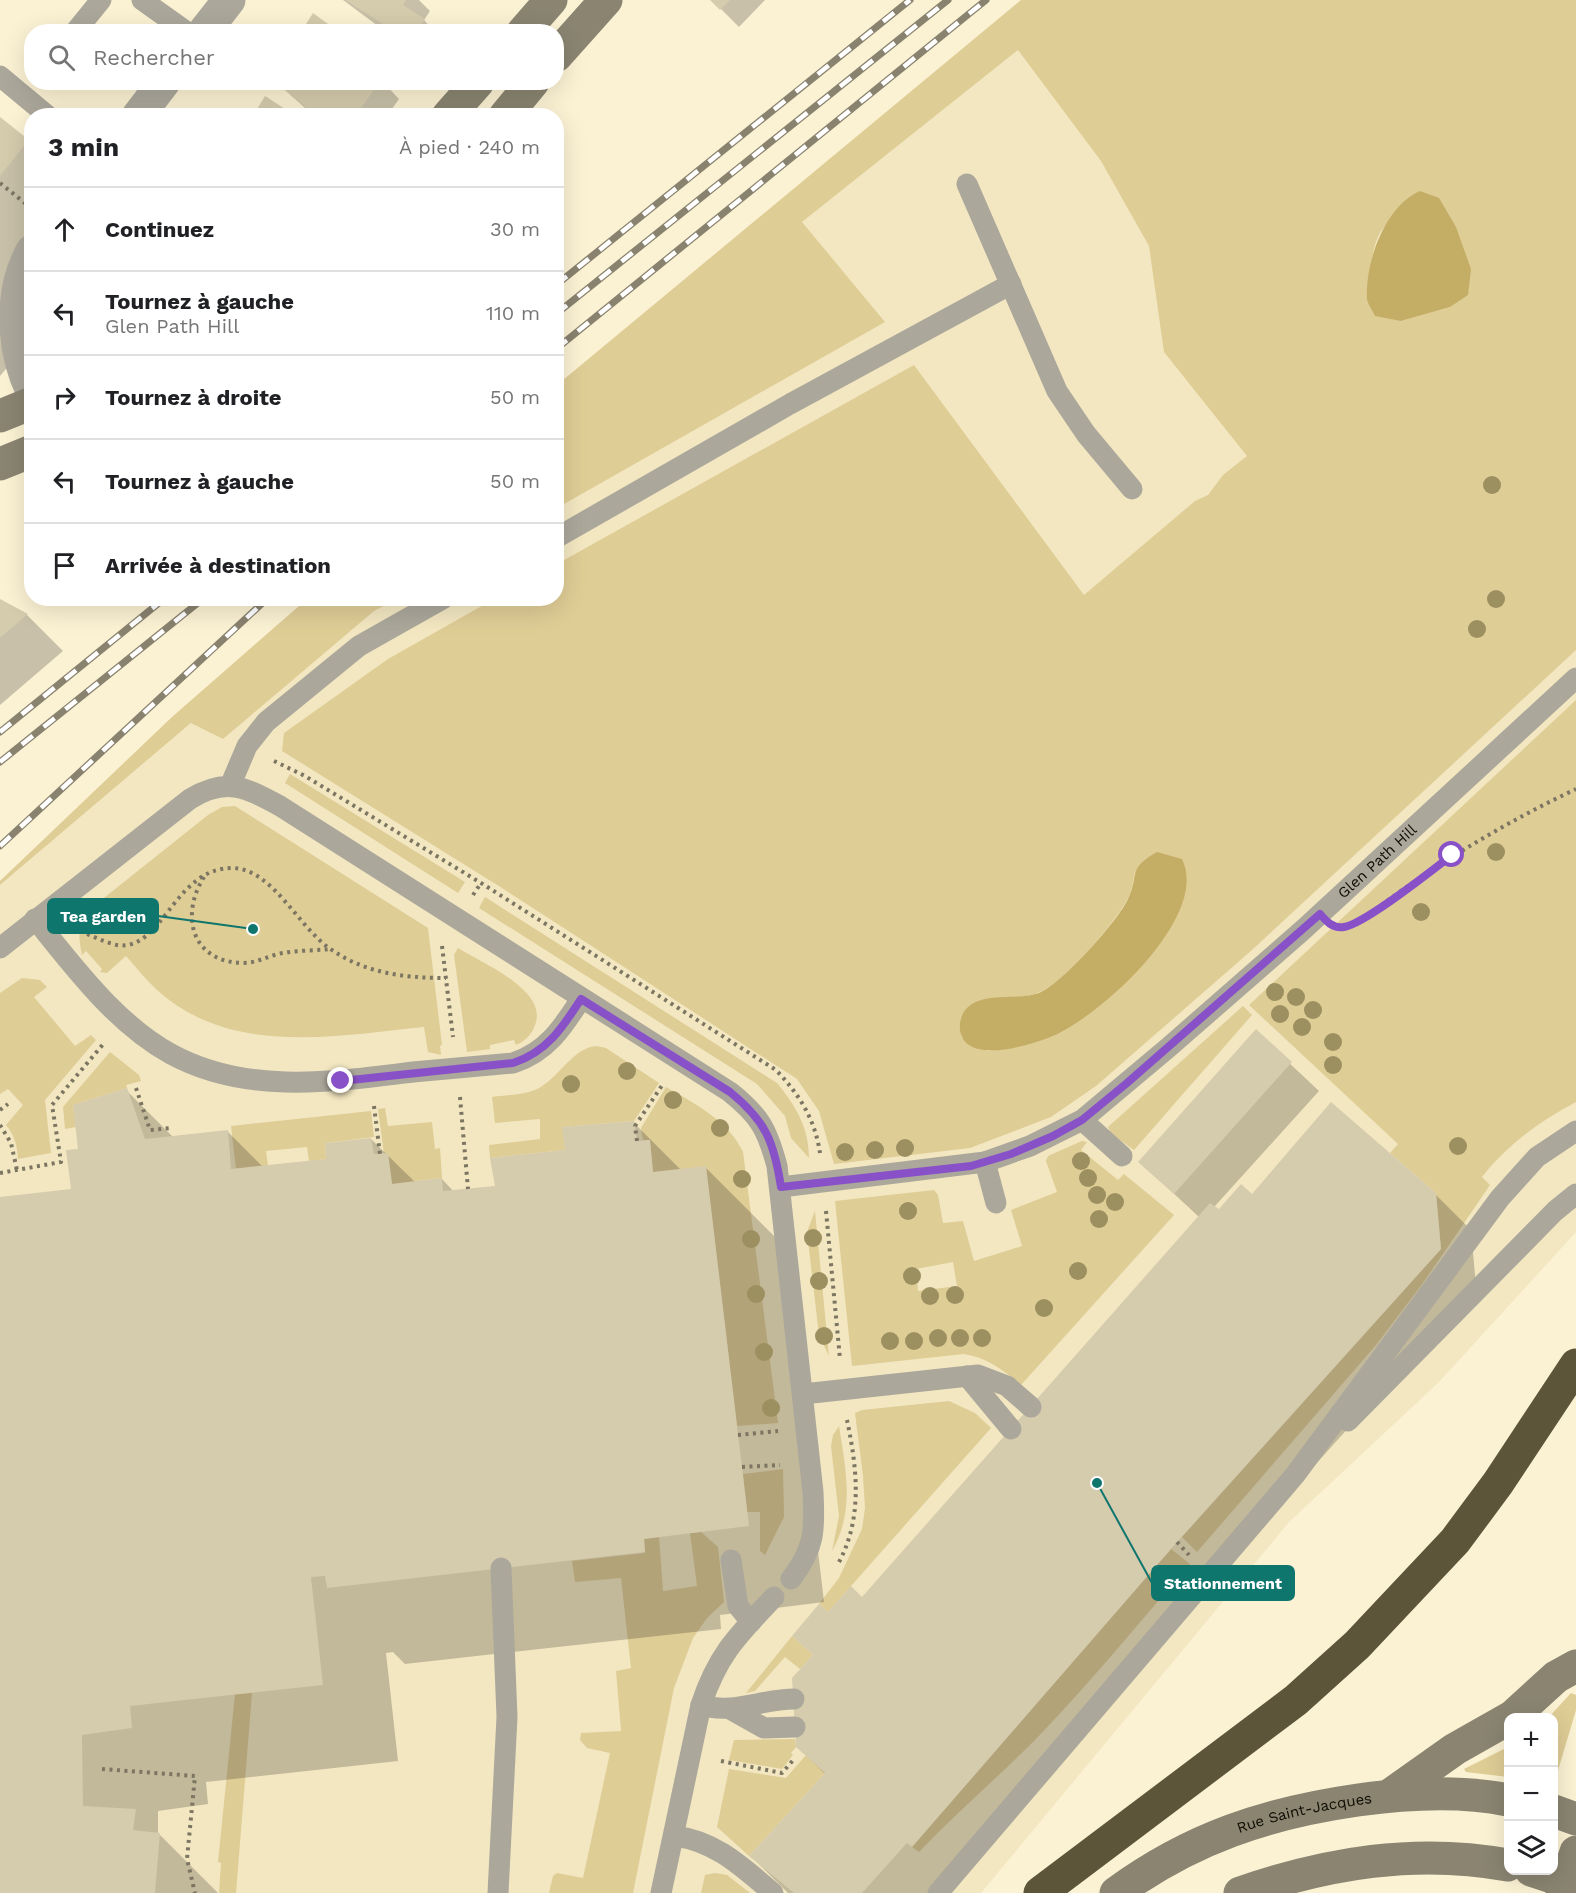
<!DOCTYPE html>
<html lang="fr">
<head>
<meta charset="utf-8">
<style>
  :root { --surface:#fff; --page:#f6f6f6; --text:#202124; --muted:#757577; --line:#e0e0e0 }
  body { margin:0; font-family:"Work Sans",sans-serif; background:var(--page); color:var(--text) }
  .controls { position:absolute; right:18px; bottom:18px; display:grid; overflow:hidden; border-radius:12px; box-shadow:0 6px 24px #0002 }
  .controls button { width:54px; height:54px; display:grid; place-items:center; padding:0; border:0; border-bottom:2px solid var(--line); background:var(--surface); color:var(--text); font:30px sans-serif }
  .stop { position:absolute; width:18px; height:18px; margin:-14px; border:4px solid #8851c8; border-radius:50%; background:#fff }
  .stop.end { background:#8851c8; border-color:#fff; box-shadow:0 2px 6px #0008 }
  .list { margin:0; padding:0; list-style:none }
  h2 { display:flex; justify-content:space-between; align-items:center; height:78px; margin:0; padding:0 24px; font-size:26px }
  h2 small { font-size:20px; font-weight:400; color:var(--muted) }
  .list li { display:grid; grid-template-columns:39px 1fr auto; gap:18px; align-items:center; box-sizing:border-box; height:84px; padding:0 24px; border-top:2px solid var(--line) }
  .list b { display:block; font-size:22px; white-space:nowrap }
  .list p { margin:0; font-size:20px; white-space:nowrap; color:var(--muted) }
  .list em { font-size:20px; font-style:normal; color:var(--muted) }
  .icon { flex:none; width:33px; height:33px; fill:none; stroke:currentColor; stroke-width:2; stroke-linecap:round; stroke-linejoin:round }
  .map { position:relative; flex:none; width:1576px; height:1893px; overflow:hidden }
  .search { position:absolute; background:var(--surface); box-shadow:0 6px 24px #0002; left:24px; top:24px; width:540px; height:66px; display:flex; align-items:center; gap:15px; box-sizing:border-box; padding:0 21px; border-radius:24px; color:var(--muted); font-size:22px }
  .panel { position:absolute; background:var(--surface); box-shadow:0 6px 24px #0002; left:24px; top:108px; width:540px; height:498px; border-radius:24px }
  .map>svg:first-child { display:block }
  .built { fill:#f3e7c1 }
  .green { fill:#dfcd96; fill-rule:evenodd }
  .forest { fill:#c4ad65 }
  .shadow { fill:#0003 }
  .building { fill:#d5cbad }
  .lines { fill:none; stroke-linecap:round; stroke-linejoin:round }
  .path { stroke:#7b7562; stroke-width:4; stroke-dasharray:3 4.5; stroke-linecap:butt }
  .lane { stroke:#aba79b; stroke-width:21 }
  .street { stroke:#aba79b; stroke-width:33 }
  .secondary { stroke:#8a8471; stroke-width:33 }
  .highway { stroke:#5d553a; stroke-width:33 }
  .rail-casing { stroke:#89826f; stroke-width:7 }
  .rail { stroke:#fff; stroke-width:4.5; stroke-dasharray:14; stroke-linecap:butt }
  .tree { fill:#9c8f60 }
  .route { stroke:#8851c8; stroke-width:8 }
  .labels { text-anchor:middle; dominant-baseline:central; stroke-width:4.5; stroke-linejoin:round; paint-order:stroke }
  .street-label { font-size:15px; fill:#0f0c03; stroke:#fff }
  .leader { fill:none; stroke:#0f766e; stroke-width:2 }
  .callout-dot { fill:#0f766e; stroke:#fff; stroke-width:2 }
  .callout { fill:#0f766e; stroke:#0f766e; stroke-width:2 }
  .callout-label { font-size:16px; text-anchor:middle; font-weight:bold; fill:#fff }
</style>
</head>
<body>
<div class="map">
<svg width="1576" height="1893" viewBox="0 0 1576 1893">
  <rect width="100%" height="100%" fill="#fbf1d3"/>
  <path class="built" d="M 1576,0 L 1576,1232 L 1439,1382 L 1289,1522 L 981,1893 L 0,1893 L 0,885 L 338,599 L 556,598 L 557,417 L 1018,50 Z"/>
  <g class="green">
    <path d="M 1021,0 L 1576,0 L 1576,650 L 1252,950 L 1096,1086 L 1051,1117 L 970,1148 L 834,1164 L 819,1111 L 797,1079 L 502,888 L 282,751 L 284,733 L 388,659 L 494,599 L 556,598 L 557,564 L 914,365 L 1084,595 L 1195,501 L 1208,495 L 1223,475 L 1247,456 L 1164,352 L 1149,246 L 1101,161 L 1018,50 L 802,222 L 885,322 L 557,508 L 557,385 ZM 1389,223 L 1450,307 L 1401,321 L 1369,282 C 1372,264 1372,234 1389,223 ZM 1135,869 L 1128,979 L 989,1051 L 970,1046 L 961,1036 L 966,1009 C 989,995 1018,1003 1042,991 C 1067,979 1113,925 1127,900 C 1132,891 1134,879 1135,869 Z"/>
    <path d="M 307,599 L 397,599 L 374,611 L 223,739 L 191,723 L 0,885 L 0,881 L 172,717 Z"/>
    <path d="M 1576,700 L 1576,1102 C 1540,1121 1507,1145 1482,1177 L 1490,1185 L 1423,1283 L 1376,1345 L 1197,1552 L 1182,1537 L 1441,1249 L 1436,1193 L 1390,1153 L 1398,1144 L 1249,1005 Z"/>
    <path d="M 290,774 L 465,882 L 458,893 L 285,783 Z"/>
    <path d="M 235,806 L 428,928 L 442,1045 L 440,1046 L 441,1055 L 428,1052 L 424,1027 C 334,1036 232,1057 157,990 C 146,980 136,967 126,956 L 107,973 L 100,972 L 102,969 L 86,951 L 82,955 C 78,935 77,925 90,909 L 208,815 L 222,807 Z"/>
    <path d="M 485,897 L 777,1083 C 796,1106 809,1128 809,1158 L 791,1138 L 785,1116 L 757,1084 L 479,908 Z"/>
    <path d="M 458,948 C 482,963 545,989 536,1022 C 533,1033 526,1041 516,1045 L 514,1040 L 490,1045 L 490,1049 L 467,1052 L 454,955 Z"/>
    <path d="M 22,978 L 40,980 L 47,987 L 34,997 L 75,1046 L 91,1035 L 96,1040 L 45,1100 L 51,1153 L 18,1159 C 17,1145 15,1136 6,1125 L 23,1105 L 8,1089 L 0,1094 L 0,993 Z"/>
    <path d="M 1243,1006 L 1252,1015 L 1134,1150 L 1111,1134 L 1108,1127 Z"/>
    <path d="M 596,1046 L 606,1048 L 659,1083 L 634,1121 L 563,1127 L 565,1150 L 490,1158 L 489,1145 L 540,1139 L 540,1119 L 495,1123 L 492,1097 C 506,1095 523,1095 535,1090 C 558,1080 572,1048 596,1046 Z"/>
    <path d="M 110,1052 L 139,1075 L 141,1081 L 126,1085 L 127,1088 L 73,1105 L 76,1127 L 65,1129 L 63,1107 Z"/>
    <path d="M 666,1087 C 695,1104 728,1120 743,1152 L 778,1423 L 737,1426 L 706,1167 L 653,1172 L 650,1140 L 643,1140 L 641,1128 Z"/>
    <path d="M 385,1108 L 388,1126 L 432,1122 L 435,1149 L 440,1148 L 442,1178 L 392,1184 L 388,1153 L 384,1154 L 378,1109 Z"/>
    <path d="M 371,1111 L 374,1137 L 325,1143 L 326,1159 L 309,1161 L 307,1147 L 266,1151 L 268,1166 L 236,1169 L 231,1126 Z"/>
    <path d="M 1082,1141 L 1087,1142 L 1081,1150 L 1118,1180 L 1124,1174 L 1174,1215 L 1021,1385 C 1003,1370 988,1358 964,1354 L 852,1366 L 835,1201 L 934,1190 L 938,1195 L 943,1223 L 963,1221 L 974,1261 L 1022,1246 L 1011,1210 L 1057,1192 L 1046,1161 L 1048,1156 ZM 953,1262 L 957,1286 L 918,1291 L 916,1269 Z"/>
    <path d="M 815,1211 L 829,1356 L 819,1335 L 807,1232 Z"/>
    <path d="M 949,1401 L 975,1413 L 991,1428 L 828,1612 L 819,1604 L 839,1578 L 862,1529 L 865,1508 L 863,1476 L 855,1413 L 862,1410 Z"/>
    <path d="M 839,1426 C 846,1470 855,1511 832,1551 L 839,1516 L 831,1446 L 833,1435 Z"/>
    <path d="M 783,1469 L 784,1517 L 765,1555 L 760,1551 L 760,1512 L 747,1512 L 743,1474 Z"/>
    <path d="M 701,1532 L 718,1547 L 724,1602 L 707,1618 L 693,1638 L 674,1688 L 633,1893 L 549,1893 L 553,1876 L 557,1873 L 583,1878 L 610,1753 L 587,1748 L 580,1740 L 581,1733 L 621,1731 L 616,1671 L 631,1668 L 621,1578 L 575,1582 L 572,1561 L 645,1553 L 644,1539 L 659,1537 L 663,1591 L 697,1586 L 690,1533 Z"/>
    <path d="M 1171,1549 L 1190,1564 C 1139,1623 1089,1684 1035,1740 C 997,1778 956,1813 919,1852 L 912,1847 Z"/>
    <path d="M 792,1636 L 813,1655 L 800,1669 L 785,1657 L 755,1691 L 746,1693 Z"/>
    <path d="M 252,1693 L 236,1893 L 219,1893 L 221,1863 L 218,1862 L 235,1694 Z"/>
    <path d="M 1571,1693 L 1576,1695 L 1576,1710 L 1554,1784 L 1554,1718 L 1549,1717 Z"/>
    <path d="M 795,1739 L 796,1747 L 791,1753 L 793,1755 L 782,1769 L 729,1760 L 734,1740 Z"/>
    <path d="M 1508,1747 L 1508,1777 L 1466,1772 L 1464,1769 Z"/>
    <path d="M 806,1755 L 825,1773 L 749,1856 L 717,1827 L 729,1769 L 786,1778 Z"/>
    <path d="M 715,1873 L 727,1875 L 750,1893 L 701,1893 L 705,1875 Z"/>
  </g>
  <g class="forest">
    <path d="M 1420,191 L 1439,198 L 1456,227 L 1471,269 L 1468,295 L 1450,307 L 1401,321 L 1375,316 C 1373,311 1368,305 1367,299 C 1365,262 1385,206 1420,191 Z"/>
    <path d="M 1157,852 L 1182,859 C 1211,917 1097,1020 1048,1038 C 1026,1046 965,1065 960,1030 C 959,1023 962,1013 966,1009 C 984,990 1019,1002 1041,992 C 1064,981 1117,922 1128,899 C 1140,873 1127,869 1157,852 Z"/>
  </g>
  <g class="shadow">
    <path d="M 343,0 L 419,0 L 430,11 L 424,20 L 435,32 L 380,32 L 382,29 Z"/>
    <path d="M 712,0 L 765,0 L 739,27 Z"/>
    <path d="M 276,82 L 383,82 L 399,99 L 387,116 L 314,116 Z"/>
    <path d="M 0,119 L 32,145 L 32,338 L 0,376 Z"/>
    <path d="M 0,600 L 27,615 L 63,651 L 0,705 Z"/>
    <path d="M 1256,1032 L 1319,1091 L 1214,1207 L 1219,1211 L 1252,1196 L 1435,1194 L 1471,1230 L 1476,1286 L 930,1893 L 788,1893 L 751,1856 L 825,1774 L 798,1747 L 814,1656 L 828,1614 L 862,1599 L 1199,1217 L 1140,1162 Z"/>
    <path d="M 126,1090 L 173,1137 L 227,1131 L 263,1167 L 328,1160 L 371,1139 L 416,1183 L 442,1179 L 454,1192 L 497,1187 L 566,1151 L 633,1122 L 681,1170 L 706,1168 L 782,1244 L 824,1602 L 720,1615 L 721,1629 L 405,1664 L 393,1652 L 386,1653 L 398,1761 L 206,1782 L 208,1804 L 158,1811 L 158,1833 L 218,1893 L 0,1893 L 0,1198 L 72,1190 L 80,1150 Z"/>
  </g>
  <g class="building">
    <path d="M 345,0 L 406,0 L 403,5 L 425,19 L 417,32 L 378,32 L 383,24 Z"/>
    <path d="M 710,0 L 730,0 L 720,10 Z"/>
    <path d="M 313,13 L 339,32 L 301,32 Z"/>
    <path d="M 275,82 L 379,82 L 356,116 L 341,116 L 335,111 L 331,116 L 317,116 Z"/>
    <path d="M 265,96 L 296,116 L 253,116 Z"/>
    <path d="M 0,117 L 29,140 L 0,176 Z"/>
    <path d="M 0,599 L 28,614 L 0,638 Z"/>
    <path d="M 1256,1029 L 1292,1062 L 1174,1194 L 1138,1162 Z"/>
    <path d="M 127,1088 L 145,1139 L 228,1130 L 231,1169 L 326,1159 L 325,1143 L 371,1138 L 374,1154 L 388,1153 L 392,1184 L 442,1178 L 443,1191 L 495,1186 L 490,1158 L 565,1150 L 562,1127 L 634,1121 L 637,1141 L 650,1140 L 653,1172 L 706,1166 L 749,1526 L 644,1539 L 645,1552 L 327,1588 L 325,1576 L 311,1577 L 323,1685 L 130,1706 L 132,1728 L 82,1735 L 83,1806 L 136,1809 L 133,1830 L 160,1833 L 155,1893 L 0,1893 L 0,1197 L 71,1189 L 66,1150 L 78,1149 L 73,1105 Z"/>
    <path d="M 1331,1102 L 1436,1193 L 1441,1249 L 1177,1542 L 912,1847 L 907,1843 L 862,1893 L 794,1893 L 749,1856 L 825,1773 L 796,1747 L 792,1678 L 813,1655 L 792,1636 L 819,1604 L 828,1612 L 851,1586 L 862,1597 L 1210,1203 L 1219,1209 L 1241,1184 L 1252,1194 Z"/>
  </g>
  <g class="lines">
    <g class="path">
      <path d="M 0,183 L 26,204"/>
      <path d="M 274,761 L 305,776 L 481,883 L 776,1070 C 799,1094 815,1119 820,1153"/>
      <path d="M 204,877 C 180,915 191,962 243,963 C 256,963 266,957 278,954 C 295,950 313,951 329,949"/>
      <path d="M 473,895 L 481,883"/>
      <path d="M 1369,914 C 1435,865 1502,824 1576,789"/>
      <path d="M 87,934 C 97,938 107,943 117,945 C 163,952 174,867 233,868 C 272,869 298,926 329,948 C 364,973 403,978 446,978"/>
      <path d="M 442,946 L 453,1037"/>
      <path d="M 136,1088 L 150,1130 L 171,1128"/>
      <path d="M 460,1097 L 468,1189"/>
      <path d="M 374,1106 L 380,1154"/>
      <path d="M 0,1110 L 8,1104"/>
      <path d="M 0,1125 L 11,1143 L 17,1170"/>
      <path d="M 637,1141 L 635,1126 L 663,1084"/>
      <path d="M 0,1173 L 61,1162 L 52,1105 L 105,1042"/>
      <path d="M 826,1211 L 840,1359"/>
      <path d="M 738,1435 L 778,1431"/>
      <path d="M 742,1467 L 780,1465"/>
      <path d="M 1177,1542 L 1189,1555"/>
      <path d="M 839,1562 C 863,1517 857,1468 847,1420"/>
      <path d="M 721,1761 L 782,1773 L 795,1758"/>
      <path d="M 102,1769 L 195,1776 L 187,1859 L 195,1893"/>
    </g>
    <g class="lane">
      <path d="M 142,0 L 187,32"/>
      <path d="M 75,32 L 101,0"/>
      <path d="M 0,76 L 48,116"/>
      <path d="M 967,184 L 1057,391 L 1086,434 L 1132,489"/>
      <path d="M 556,538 L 790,404 L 1011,284"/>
      <path d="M 230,786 L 247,746 L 266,722 L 359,646 L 444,598"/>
      <path d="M 35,919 C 74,967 116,1024 171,1054 C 246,1095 333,1082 413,1072 C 446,1069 480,1066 513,1063 C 547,1052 563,1027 581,999"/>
      <path d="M 0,948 L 190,799 C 226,777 245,787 280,806 L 730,1092 C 760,1116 767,1129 777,1166 L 813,1492 C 815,1530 815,1548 791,1579"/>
      <path d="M 1082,1120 L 1122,1156"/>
      <path d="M 985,1162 L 996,1203"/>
      <path id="s1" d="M 781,1187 L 985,1162 L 1030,1146 L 1082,1120 L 1169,1047 L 1304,929 L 1576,678"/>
      <path d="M 967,1376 L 1011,1429"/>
      <path d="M 803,1394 L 978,1375 L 1007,1386 L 1031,1407"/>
      <path d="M 1348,1421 L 1555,1211 L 1576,1194"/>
      <path d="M 731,1560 L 738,1606 L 751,1622"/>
      <path d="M 701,1705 C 732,1715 762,1699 794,1699"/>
      <path d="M 732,1710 L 764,1728 L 795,1727"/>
      <path d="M 674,1836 C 716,1841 742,1867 773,1893"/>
      <path d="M 498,1893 L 507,1717 L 501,1568"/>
      <path d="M 661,1893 L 701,1705 C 718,1654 738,1635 774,1597"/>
      <path d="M 938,1893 L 1295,1475 L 1500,1198 L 1537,1157 L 1576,1131"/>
    </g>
    <g class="street">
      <path d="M 204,32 L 229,0"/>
      <path d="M 138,116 L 164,82"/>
      <path d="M 32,251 C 9,292 12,349 32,391"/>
    </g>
    <g class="secondary">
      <path d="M 523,32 L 551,0"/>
      <path d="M 556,56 L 606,0"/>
      <path d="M 448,116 L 478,82"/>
      <path d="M 505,116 L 533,82"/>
      <path d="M 0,416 L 32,403"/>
      <path d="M 0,464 L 32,451"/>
      <path d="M 1511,1718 L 1556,1677 L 1576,1666"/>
      <path d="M 1390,1795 L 1455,1749 L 1508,1719"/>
      <path d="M 1554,1811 L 1576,1819"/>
      <path d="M 1531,1870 L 1576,1885"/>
      <path id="s2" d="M 1116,1893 C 1191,1838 1267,1813 1358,1800 C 1407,1793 1459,1790 1508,1800"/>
      <path d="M 1240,1893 C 1327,1863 1416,1848 1508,1865"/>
      <path d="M 1562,1893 L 1576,1852"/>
    </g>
    <path class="highway" d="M 1040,1893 L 1296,1700 L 1357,1645 L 1455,1541 L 1498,1483 L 1576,1365"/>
    <g class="rail-casing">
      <g id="rail">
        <path d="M 556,285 L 910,0"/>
        <path d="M 556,314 L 948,0"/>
        <path d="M 556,349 L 986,0"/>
        <path d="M 0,732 L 165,598"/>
        <path d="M 0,762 L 204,598"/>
        <path d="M 0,846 L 268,598"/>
      </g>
    </g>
    <use href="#rail" class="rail"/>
  </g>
  <g class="tree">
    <circle cx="1492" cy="485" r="9"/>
    <circle cx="1496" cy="599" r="9"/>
    <circle cx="1477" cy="629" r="9"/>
    <circle cx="1496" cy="852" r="9"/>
    <circle cx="1421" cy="912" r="9"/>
    <circle cx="1275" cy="992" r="9"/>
    <circle cx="1296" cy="997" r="9"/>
    <circle cx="1313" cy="1010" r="9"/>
    <circle cx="1280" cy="1014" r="9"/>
    <circle cx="1302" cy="1027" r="9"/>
    <circle cx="1333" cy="1042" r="9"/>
    <circle cx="1333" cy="1065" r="9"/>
    <circle cx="627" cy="1071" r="9"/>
    <circle cx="571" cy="1084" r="9"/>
    <circle cx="673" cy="1100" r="9"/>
    <circle cx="720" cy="1128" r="9"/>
    <circle cx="1458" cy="1146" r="9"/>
    <circle cx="905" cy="1148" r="9"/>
    <circle cx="875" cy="1150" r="9"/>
    <circle cx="845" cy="1152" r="9"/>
    <circle cx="1081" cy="1161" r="9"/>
    <circle cx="1088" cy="1178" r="9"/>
    <circle cx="742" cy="1179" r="9"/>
    <circle cx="1097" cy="1195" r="9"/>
    <circle cx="1115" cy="1202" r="9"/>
    <circle cx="908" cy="1211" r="9"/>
    <circle cx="1099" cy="1219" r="9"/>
    <circle cx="813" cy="1238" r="9"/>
    <circle cx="751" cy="1239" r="9"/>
    <circle cx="1078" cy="1271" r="9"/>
    <circle cx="912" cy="1276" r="9"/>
    <circle cx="819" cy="1281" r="9"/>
    <circle cx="756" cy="1294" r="9"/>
    <circle cx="955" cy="1295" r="9"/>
    <circle cx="930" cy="1296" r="9"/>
    <circle cx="1044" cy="1308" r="9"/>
    <circle cx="824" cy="1336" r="9"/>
    <circle cx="938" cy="1338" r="9"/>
    <circle cx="960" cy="1338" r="9"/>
    <circle cx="982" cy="1338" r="9"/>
    <circle cx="890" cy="1341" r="9"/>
    <circle cx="914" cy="1341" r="9"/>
    <circle cx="764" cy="1352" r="9"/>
    <circle cx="771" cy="1408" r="9"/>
  </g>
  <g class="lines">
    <path class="route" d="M 341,1081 L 513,1063 C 547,1052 563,1027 581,999 L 730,1092 C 766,1121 774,1142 781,1187 L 971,1166 L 1011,1154 L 1053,1136 L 1082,1120 L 1127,1083 L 1320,914 C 1326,921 1333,929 1344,927 C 1366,923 1431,871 1452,855"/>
  </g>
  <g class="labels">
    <g class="street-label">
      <text stroke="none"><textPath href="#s1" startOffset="704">Glen Path Hill</textPath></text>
      <text stroke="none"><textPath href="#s2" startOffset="207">Rue Saint-Jacques</textPath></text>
    </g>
  </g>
  <path class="leader" d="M253 929L158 916M1097 1483L1152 1583"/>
  <g class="callout-dot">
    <circle cx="253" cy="929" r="6"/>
    <circle cx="1097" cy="1483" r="6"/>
  </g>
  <g class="callout">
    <rect x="48" y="899" width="110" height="34" rx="6"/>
    <rect x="1152" y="1566" width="142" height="34" rx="6"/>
  </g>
  <g class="callout-label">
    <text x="103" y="922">Tea garden</text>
    <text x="1223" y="1589">Stationnement</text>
  </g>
</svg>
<div class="controls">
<button>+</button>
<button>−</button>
<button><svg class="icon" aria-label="layers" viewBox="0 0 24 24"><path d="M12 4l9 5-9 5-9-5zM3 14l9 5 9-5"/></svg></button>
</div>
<div class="stop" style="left:1452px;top:855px"></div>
<div class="stop end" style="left:341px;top:1081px"></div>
<div class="search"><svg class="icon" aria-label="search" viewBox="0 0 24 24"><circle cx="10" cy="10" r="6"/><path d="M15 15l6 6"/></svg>Rechercher</div>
<section class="panel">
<h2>3 min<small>À pied · 240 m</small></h2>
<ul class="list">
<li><svg class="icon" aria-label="ahead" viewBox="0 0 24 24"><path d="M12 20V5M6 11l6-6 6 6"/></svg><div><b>Continuez</b></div><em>30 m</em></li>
<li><svg class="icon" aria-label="left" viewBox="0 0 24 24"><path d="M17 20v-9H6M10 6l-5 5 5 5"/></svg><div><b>Tournez à gauche</b><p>Glen Path Hill</p></div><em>110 m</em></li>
<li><svg class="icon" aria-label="right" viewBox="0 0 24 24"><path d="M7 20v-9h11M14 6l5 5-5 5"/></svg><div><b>Tournez à droite</b></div><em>50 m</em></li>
<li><svg class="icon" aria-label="left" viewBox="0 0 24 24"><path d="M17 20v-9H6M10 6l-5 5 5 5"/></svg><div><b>Tournez à gauche</b></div><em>50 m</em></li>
<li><svg class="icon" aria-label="arrive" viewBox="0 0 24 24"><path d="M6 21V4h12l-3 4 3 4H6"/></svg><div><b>Arrivée à destination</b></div></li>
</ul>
</section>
</div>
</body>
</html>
